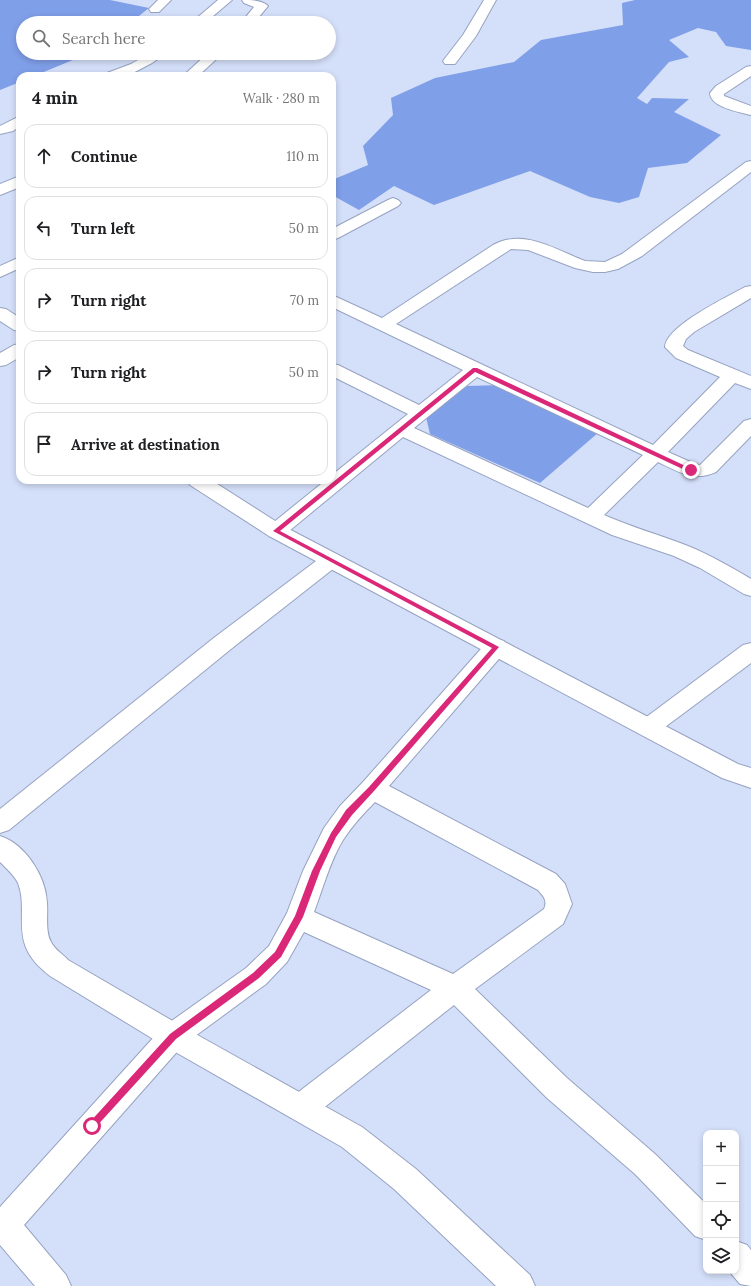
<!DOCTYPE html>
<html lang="en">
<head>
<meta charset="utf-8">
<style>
  :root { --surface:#fff; --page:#f2f2f2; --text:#202124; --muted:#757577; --line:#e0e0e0 }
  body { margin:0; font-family:Lora,serif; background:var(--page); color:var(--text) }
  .controls { position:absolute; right:12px; bottom:12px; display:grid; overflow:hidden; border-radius:8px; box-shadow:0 2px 6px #0003 }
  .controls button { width:36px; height:36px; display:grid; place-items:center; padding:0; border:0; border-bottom:1px solid var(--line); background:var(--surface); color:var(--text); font:20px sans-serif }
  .stop { position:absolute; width:12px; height:12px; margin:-9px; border:3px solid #db2777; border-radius:50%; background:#fff }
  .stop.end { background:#db2777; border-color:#fff; box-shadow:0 1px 4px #0008 }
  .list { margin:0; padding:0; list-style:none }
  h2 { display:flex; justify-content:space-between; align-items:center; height:52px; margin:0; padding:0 16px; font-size:17px }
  h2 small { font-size:13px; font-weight:400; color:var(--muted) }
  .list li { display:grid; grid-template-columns:26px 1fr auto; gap:12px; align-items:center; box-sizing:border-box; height:64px; margin:0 8px 8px; padding:0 8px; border:1px solid var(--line); border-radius:12px }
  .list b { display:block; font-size:15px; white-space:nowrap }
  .list em { font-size:13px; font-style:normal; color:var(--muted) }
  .icon { flex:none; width:22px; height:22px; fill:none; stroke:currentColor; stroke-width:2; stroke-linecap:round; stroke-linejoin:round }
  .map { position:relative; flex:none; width:751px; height:1286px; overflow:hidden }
  .search { position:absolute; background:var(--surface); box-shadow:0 2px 6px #0003; left:16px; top:16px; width:320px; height:44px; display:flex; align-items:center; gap:10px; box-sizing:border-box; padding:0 14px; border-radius:22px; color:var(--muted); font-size:15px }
  .panel { position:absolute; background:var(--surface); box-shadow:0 2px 6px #0003; left:16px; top:72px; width:320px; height:412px; border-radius:12px }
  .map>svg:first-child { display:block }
  .water { fill:#809fe9 }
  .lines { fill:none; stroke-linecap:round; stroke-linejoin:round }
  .street-casing { stroke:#96a3c1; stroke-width:2 }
  .secondary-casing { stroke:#96a3c1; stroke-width:2 }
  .street { fill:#fff; fill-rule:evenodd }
  .secondary { fill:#fff; fill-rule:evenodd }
  .route { fill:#db2777 }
</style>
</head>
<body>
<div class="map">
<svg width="751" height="1286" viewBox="0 0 751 1286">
  <rect width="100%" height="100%" fill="#d4dff9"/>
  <g class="water">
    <path d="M 0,0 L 110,0 L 149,8 L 130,23 L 23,23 L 23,53 L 90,53 L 34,76 L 20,76 L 20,82 L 0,90 Z"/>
    <path d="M 635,0 L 751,0 L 751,50 L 726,46 L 716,32 L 698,28 L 669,40 L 689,57 L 669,62 L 637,98 L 647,104 L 652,98 L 689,99 L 674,112 L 721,135 L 687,163 L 648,168 L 639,197 L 619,203 L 590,197 L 530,171 L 434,205 L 394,186 L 359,210 L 332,195 L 332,180 L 368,165 L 363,146 L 393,115 L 391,98 L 435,78 L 514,62 L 541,40 L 623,25 L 622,3 Z"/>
    <path d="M 503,385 L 599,432 L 540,483 L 430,434 L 426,417 L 467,386 Z"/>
  </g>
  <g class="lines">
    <g class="street-casing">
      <g id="street">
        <path d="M 158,0 L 171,0 L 159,12 L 151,12 L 149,9 Z"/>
        <path d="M 218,0 L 232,0 L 205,23 L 191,23 Z"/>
        <path d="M 242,0 C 251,0 262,0 268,6 L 254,23 L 241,23 L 254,7 L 244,3 Z"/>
        <path d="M 484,0 L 496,0 L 476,36 L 455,64 L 445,64 L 443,61 L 463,35 Z"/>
        <path d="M 150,53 L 166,53 L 152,63 L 129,75 L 105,76 L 107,73 L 131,64 Z"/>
        <path d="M 208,53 L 223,53 L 198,76 L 183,76 Z"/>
        <path d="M 751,66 L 751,76 L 724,94 L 724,96 L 751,106 L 751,115 C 739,112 710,107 710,93 L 716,86 L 746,67 Z"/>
        <path d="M 20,116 L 20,126 L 13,131 L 0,134 L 0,126 Z"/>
        <path d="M 751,161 L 751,172 L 642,256 L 618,269 L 605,272 L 593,272 L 575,268 L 528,250 L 511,249 L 396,324 L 653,445 L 720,377 L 676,358 L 665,347 C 666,326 727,297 745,287 L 751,286 L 751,298 L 694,332 L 686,339 L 683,346 L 688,350 L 751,376 L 751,389 L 735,383 L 668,452 L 695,464 L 700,465 L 744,421 L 751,419 L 751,436 L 716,472 C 693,482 679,472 658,462 L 604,515 C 631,527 660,535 688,546 C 710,555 731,567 751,579 L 751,596 L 744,594 L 700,568 L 674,556 L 612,535 L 403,437 L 283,536 L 276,538 L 269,536 L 266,531 L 269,526 L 326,480 L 332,480 L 332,475 L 408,414 L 332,376 L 332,364 L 338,365 L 419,405 L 463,370 L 332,307 L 332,295 L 382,318 L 493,245 C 524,228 556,250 585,261 L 605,262 L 622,254 L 746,162 ZM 477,377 L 643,455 L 588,508 L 414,428 Z"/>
        <path d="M 20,176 L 20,187 L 0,195 L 0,184 Z"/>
        <path d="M 393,198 L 398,200 L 401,203 L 398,206 L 338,238 L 332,240 L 332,229 L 388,200 Z"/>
        <path d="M 20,257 L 20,268 L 0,277 L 0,266 Z"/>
        <path d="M 20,344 L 20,357 L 6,365 L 0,366 L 0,353 L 14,345 Z"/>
        <path d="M 331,553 L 338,555 L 341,560 L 338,565 L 231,649 L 9,830 L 0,833 L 0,809 L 215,637 L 324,555 Z"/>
        <path d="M 496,639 L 504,641 L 507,647 L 504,653 L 389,786 L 556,874 L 565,884 L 572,904 L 563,924 L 475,989 L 567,1078 L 655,1154 L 706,1204 L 706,1240 L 695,1236 L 635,1174 L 547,1098 L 454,1005 L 312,1117 L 302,1121 L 292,1117 L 288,1107 L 292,1097 L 431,990 L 304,932 L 287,962 L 266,984 L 183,1045 L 24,1225 L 66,1275 L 71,1286 L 35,1286 L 0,1245 L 0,1207 L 163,1027 L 246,968 L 269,946 L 287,913 L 303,871 L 324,828 L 340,806 L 363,782 L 488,641 ZM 375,802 L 538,890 C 543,896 548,900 544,909 L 453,974 L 314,912 C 323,888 330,861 343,840 C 352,826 363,814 375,802 Z"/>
        <path d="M 751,643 L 751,663 L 657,733 L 649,736 L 641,733 L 637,727 L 641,721 L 743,645 Z"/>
        <path d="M 736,1241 L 747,1245 L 751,1250 L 751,1286 L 740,1284 L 729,1271 L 736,1271 Z"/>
      </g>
    </g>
    <g class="secondary-casing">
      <g id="secondary">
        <path d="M 0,308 L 6,309 L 20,318 L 20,331 L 14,330 L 0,321 Z"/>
        <path d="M 187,480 L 211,480 L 283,526 L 738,764 L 751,768 L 751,788 L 722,778 L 269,536 L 190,485 Z"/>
        <path d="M 0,836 C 25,844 46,876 47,903 C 48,915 45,931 51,942 C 55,950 63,954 68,960 L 183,1027 L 362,1127 L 416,1169 L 530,1275 L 535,1286 L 496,1286 L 394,1189 L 342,1147 L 163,1045 L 50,976 C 39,967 30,959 25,945 C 18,925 26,903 18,883 C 14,875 6,868 0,862 Z"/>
      </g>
    </g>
    <use href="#street" class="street"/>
    <use href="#secondary" class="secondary"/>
  </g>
  <path class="route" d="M 473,368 L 477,368 L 694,470 L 689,472 L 475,372 L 280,531 L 499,647 L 374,791 L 352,815 L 336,837 L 320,871 L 303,917 L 281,957 L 259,978 L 176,1039 L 95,1128 L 92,1130 L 89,1128 L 88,1126 L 89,1123 L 170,1034 L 253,973 L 275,952 L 295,916 L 312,871 L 331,833 L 346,810 L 369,787 L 492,648 L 273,531 Z"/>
</svg>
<div class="controls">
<button>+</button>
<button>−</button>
<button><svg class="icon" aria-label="locate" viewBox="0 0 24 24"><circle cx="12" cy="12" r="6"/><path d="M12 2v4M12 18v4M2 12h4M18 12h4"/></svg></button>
<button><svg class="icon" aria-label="layers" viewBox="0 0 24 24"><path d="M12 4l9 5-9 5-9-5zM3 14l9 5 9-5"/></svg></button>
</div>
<div class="stop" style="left:92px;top:1126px"></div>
<div class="stop end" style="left:691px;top:470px"></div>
<div class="search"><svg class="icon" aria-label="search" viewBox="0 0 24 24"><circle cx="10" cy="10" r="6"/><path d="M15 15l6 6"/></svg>Search here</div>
<section class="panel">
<h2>4 min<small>Walk · 280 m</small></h2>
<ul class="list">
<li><svg class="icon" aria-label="ahead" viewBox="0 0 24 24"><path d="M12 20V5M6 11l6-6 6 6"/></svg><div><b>Continue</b></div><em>110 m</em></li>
<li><svg class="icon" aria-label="left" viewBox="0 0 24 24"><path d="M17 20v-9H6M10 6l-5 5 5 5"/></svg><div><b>Turn left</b></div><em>50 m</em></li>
<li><svg class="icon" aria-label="right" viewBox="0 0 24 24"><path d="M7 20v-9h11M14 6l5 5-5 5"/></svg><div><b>Turn right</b></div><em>70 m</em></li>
<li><svg class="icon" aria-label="right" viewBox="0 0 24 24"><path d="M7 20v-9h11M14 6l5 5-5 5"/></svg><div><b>Turn right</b></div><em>50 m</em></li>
<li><svg class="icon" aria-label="arrive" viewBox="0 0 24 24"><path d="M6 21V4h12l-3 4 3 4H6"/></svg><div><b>Arrive at destination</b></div></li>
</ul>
</section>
</div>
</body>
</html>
